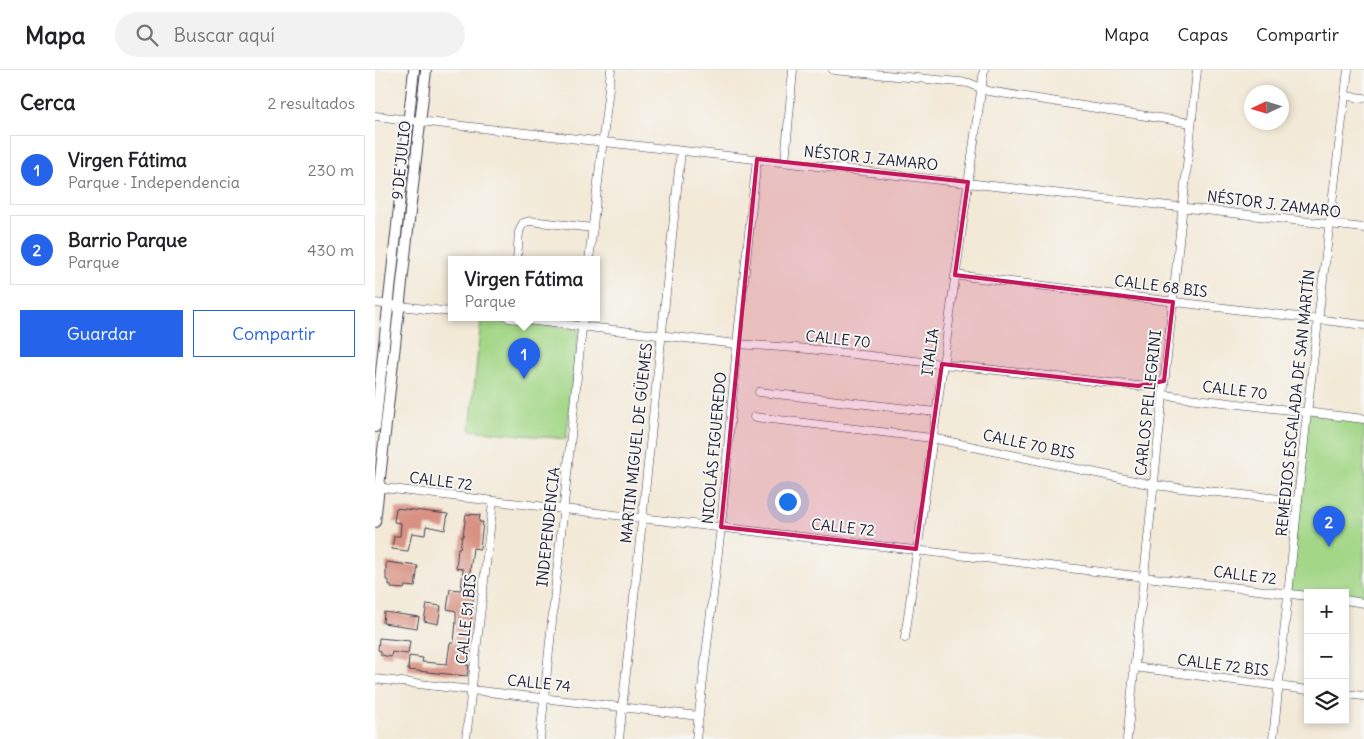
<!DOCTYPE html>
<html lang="es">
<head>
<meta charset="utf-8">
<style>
  :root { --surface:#fff; --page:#f2f2f2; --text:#202124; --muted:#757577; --line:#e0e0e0; --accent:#2563eb }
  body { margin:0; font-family:Delius,sans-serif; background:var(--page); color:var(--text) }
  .controls { position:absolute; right:15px; bottom:15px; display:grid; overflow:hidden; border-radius:0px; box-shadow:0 2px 8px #0003 }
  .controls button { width:45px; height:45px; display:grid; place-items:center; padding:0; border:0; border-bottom:1px solid var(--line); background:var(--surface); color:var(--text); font:25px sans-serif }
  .compass { position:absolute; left:869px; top:15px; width:45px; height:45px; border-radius:50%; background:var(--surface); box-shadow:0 2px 8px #0003; rotate:266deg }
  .you { position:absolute; left:412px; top:431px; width:18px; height:18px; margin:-12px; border:4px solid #fff; border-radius:50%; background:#1a73e8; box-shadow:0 0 0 8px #1a73e833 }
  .badge { display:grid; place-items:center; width:32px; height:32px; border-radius:50%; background:var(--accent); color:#fff; font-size:16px; font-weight:700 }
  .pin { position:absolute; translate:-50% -41px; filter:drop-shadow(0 1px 2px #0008) }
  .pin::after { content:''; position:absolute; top:26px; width:18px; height:15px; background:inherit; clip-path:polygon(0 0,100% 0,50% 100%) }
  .popup { position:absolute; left:73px; top:186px; width:152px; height:65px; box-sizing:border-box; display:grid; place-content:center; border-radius:0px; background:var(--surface); filter:drop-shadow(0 1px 4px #0005); font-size:16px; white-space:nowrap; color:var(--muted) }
  .popup b { font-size:19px; color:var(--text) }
  .popup::after { content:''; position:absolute; left:50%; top:100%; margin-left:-10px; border:10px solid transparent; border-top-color:var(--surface) }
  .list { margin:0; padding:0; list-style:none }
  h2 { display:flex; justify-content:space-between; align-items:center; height:65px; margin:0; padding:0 20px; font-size:21px }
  h2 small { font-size:16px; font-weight:400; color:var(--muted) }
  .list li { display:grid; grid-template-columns:32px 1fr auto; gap:15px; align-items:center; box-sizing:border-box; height:70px; margin:0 10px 10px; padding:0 10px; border:1px solid var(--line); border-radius:0px }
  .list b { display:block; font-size:19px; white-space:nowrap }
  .list p { margin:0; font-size:16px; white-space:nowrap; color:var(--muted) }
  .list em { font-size:16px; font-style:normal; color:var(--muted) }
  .actions { display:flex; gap:10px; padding:15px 20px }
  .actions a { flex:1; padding:11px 0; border:1px solid var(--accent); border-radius:0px; text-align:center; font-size:18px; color:var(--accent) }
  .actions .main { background:var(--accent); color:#fff }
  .icon { flex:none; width:28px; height:28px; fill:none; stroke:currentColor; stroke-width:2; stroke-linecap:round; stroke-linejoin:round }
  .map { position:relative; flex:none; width:989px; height:669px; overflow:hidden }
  header { display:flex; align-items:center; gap:30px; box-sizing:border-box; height:70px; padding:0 25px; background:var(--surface); border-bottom:1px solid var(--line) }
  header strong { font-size:24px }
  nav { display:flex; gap:28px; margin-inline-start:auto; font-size:18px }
  .search { width:350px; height:45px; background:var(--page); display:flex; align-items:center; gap:12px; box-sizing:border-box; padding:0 18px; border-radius:28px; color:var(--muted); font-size:19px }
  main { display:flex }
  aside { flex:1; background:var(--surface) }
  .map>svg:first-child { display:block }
  .green { fill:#a3d787; stroke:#627c61 }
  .building { fill:#d89182 }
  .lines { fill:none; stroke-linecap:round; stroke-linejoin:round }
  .minor-casing { stroke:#414052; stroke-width:9 }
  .secondary-casing { stroke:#414052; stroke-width:12 }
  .minor { stroke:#fff; stroke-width:8 }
  .secondary { stroke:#fff; stroke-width:10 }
  .marked { fill:#c2185b; fill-opacity:0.2; stroke:#c2185b; stroke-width:4; stroke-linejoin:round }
  .labels { text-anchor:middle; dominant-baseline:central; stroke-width:4; stroke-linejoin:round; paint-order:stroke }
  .street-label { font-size:15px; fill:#22223b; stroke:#f6f6f2 }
</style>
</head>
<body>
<header>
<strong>Mapa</strong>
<div class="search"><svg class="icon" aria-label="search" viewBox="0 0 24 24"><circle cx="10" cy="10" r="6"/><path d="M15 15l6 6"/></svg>Buscar aquí</div>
<nav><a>Mapa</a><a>Capas</a><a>Compartir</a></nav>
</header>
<main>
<aside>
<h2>Cerca<small>2 resultados</small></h2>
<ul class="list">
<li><span class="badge">1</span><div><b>Virgen Fátima</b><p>Parque · Independencia</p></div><em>230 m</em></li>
<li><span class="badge">2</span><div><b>Barrio Parque</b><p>Parque</p></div><em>430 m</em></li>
</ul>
<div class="actions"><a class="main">Guardar</a><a>Compartir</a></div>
</aside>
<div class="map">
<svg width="989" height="669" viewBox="0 0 989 669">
  <rect width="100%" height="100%" fill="#f6f6f2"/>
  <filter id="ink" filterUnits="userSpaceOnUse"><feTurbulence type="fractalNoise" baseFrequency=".02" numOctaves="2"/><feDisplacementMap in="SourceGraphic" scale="10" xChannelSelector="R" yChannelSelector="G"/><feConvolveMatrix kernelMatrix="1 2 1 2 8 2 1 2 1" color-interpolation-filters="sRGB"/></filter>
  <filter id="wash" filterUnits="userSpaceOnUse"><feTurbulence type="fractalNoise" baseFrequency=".0096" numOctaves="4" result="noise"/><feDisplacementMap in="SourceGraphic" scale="20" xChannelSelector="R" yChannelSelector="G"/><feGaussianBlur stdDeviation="1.12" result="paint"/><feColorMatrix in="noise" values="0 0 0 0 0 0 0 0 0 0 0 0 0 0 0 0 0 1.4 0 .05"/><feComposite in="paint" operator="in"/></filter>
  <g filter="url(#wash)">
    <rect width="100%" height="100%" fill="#f3e9d7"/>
    <g class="green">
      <path d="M 106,249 L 204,259 L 191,369 L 95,360 Z"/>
      <path d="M 932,343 L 989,349 L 989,533 L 970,530 L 970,523 L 914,524 Z"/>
    </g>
    <g id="blocks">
      <g class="building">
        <path d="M 21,438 L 73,444 L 70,460 L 51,456 L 50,465 L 37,463 L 33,481 L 17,479 L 19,466 L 25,466 L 26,453 L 19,452 Z"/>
        <path d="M 91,444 L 105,445 L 104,452 L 108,452 L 105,479 L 98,478 L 94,509 L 95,509 L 94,521 L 99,522 L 91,595 L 94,595 L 92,606 L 33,600 L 34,586 L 48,588 L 47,592 L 72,594 L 75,573 L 79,573 L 81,551 L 81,541 L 72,539 L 75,519 L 86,520 L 88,499 L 81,498 L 83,478 L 85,478 L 87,466 L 88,466 Z"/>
        <path d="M 11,492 L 43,496 L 40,517 L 30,516 L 29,519 L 16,518 L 16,515 L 14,515 L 14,510 L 11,510 Z"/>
        <path d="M 52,534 L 66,536 L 63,554 L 49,551 Z"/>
        <path d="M 9,542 L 44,547 L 42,558 L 8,553 Z"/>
        <path d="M 4,568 L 35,571 L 33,584 L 17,582 L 16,587 L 6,585 L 6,581 L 3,580 Z"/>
      </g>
    </g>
  </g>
  <g filter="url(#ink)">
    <use href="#blocks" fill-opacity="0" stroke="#414052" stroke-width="1"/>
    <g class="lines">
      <g class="minor-casing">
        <g id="minor">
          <path d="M 458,0 L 594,13 L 613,21 L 816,53"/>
          <path d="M 971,26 L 989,28"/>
          <path d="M 0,46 L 989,158"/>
          <path d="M 410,92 L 418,0"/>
          <path d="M 142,190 L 144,162 L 148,153 L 155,151 L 218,158"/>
          <path d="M 214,190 L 236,0"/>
          <path d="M 580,205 L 989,255"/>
          <path d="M 0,233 L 76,242"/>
          <path d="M 134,248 L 362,274 L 434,279 L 763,316 L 789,311"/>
          <path d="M 384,322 L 561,342"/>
          <path d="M 788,325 L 989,349"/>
          <path d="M 379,347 L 557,368 L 778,415 L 923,431"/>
          <path d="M 0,417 L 933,526"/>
          <path d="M 970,530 L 989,533"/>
          <path d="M 530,568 L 609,0"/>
          <path d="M 759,597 L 933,620"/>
          <path d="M 0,609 L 324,646"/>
          <path d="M 970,624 L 989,626"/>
          <path d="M 91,669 L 118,432"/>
          <path d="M 165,669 L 208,248"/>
          <path d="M 244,669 L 306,81"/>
          <path d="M 321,669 L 346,457 L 362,274 L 382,89"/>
          <path d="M 752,669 L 822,0"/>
          <path d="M 898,669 L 932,343 L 973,0"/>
        </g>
      </g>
      <g class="secondary-casing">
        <g id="secondary">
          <path d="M 0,357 L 39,0"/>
          <path d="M 0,452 L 51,0"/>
        </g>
      </g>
      <use href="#minor" class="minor"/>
      <use href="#secondary" class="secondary"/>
    </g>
  </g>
  <path class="marked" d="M 382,89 L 593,112 L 580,205 L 798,232 L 789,311 L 763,316 L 567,294 L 541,479 L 346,457 Z"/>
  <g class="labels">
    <g class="street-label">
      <text transform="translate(496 88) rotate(6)">NÉSTOR J. ZAMARO</text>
      <text transform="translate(26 90) rotate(-84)">9 DE JULIO</text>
      <text transform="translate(899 134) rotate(7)">NÉSTOR J. ZAMARO</text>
      <text transform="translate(786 216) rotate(7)">CALLE 68 BIS</text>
      <text transform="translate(463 269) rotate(6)">CALLE 70</text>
      <text transform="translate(555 282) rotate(-82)">ITALIA</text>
      <text transform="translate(860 320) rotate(7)">CALLE 70</text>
      <text transform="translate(773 333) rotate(-84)">CARLOS PELLEGRINI</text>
      <text transform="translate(920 333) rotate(-84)">REMEDIOS ESCALADA DE SAN MARTÍN</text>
      <text transform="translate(261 373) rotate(-84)">MARTIN MIGUEL DE GÜEMES</text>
      <text transform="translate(654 374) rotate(12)">CALLE 70 BIS</text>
      <text transform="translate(339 378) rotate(-85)">NICOLÁS FIGUEREDO</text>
      <text transform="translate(66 411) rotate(7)">CALLE 72</text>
      <text transform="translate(173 457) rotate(-84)">INDEPENDENCIA</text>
      <text transform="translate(468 457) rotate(6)">CALLE 72</text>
      <text transform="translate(870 505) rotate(7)">CALLE 72</text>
      <text transform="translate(91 549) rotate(-84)">CALLE 51 BIS</text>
      <text transform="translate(848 595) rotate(7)">CALLE 72 BIS</text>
      <text transform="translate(164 613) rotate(6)">CALLE 74</text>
    </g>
  </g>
</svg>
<div class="controls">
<button>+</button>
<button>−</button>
<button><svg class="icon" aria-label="layers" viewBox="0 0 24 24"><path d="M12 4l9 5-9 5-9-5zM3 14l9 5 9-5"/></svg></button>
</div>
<svg class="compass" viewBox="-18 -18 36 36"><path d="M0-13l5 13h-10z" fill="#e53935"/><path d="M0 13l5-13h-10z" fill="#757577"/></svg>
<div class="you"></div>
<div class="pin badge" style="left:149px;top:309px">1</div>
<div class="popup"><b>Virgen Fátima</b>Parque</div>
<div class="pin badge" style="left:954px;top:477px">2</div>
</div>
</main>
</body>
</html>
